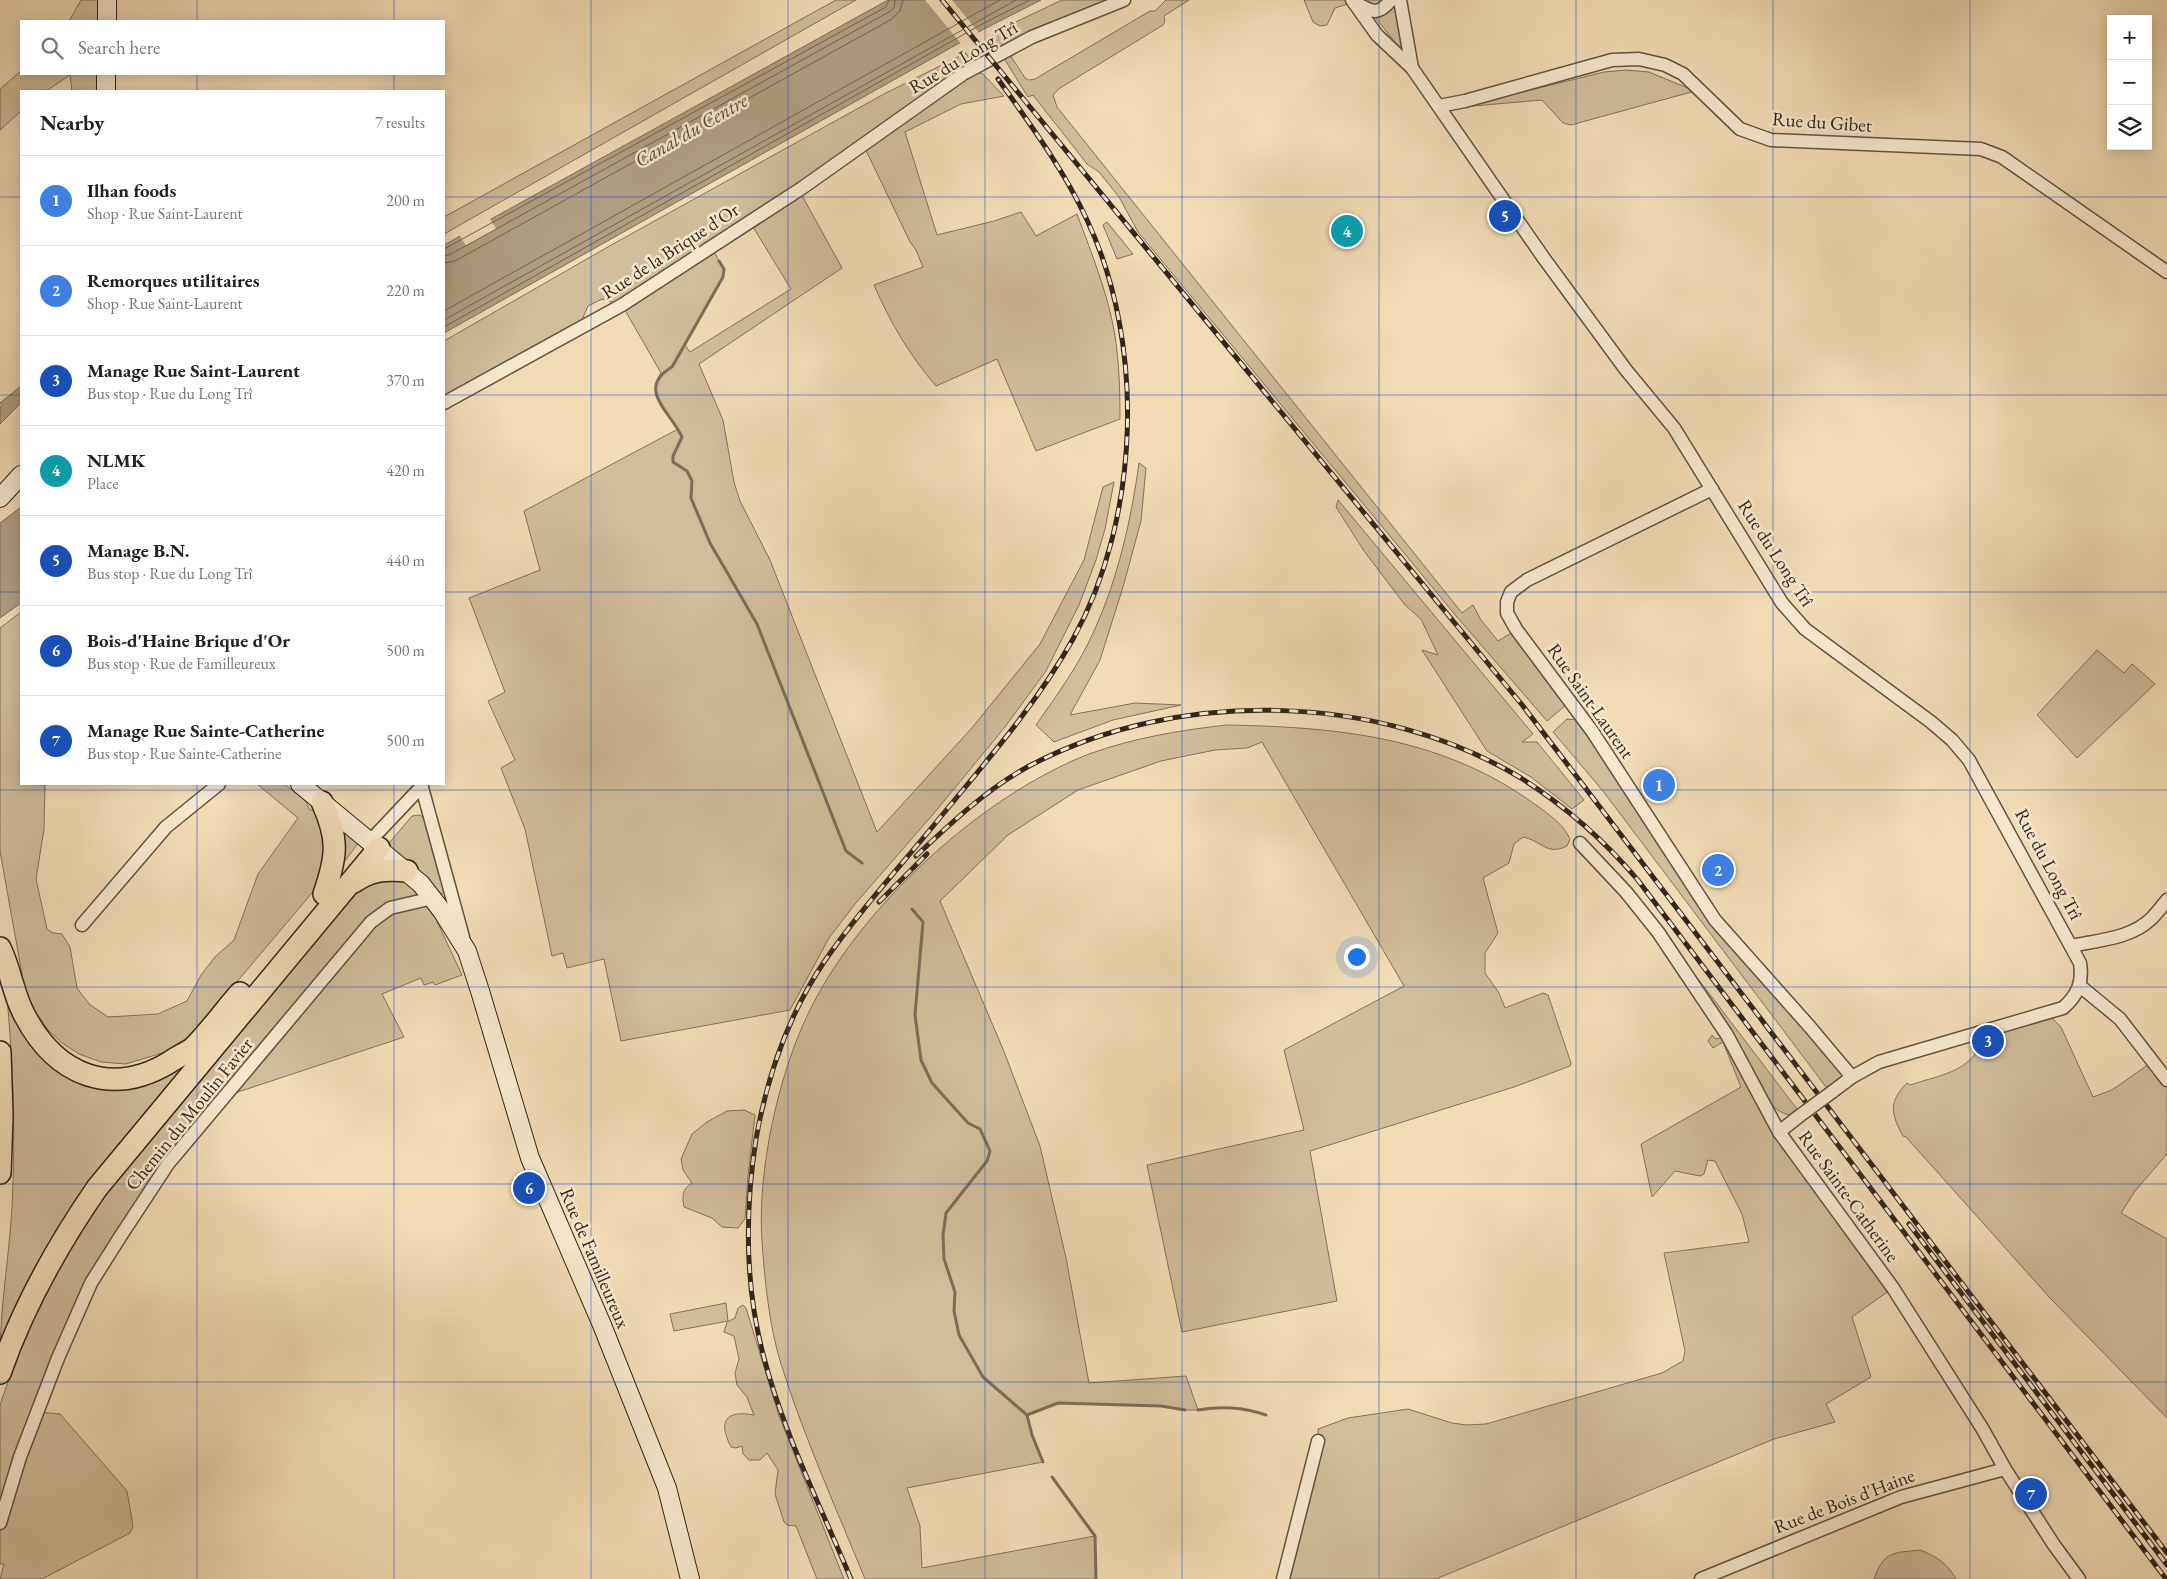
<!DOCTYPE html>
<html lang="en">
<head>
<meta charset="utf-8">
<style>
  :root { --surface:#fff; --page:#f6f6f6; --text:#202124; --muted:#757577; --line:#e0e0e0; --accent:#d93025 }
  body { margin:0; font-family:"EB Garamond",serif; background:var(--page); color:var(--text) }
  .controls { position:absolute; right:15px; top:15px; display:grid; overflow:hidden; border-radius:0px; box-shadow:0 2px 12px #0003 }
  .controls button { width:45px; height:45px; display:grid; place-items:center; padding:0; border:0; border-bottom:1px solid var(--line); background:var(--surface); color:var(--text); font:25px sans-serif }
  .you { position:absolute; left:1356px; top:956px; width:18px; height:18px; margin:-12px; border:4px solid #fff; border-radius:50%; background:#1a73e8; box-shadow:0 0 0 8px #1a73e833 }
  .badge { display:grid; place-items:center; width:32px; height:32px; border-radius:50%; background:var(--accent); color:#fff; font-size:16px; font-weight:700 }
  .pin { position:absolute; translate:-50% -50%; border:2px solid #fff; box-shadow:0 1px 5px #0006 }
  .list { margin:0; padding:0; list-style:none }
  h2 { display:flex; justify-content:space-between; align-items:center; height:65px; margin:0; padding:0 20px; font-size:21px }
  h2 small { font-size:16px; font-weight:400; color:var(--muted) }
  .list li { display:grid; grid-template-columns:32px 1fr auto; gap:15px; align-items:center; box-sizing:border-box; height:90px; padding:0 20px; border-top:1px solid var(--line) }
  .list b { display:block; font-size:19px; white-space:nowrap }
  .list p { margin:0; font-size:16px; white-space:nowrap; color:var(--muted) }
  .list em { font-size:16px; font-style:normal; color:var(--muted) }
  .icon { flex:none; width:28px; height:28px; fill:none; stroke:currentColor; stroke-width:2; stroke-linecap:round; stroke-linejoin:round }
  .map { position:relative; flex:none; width:2167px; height:1579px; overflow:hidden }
  .search { position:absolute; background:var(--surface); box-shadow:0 2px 12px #0003; left:20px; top:20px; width:425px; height:55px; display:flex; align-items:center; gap:12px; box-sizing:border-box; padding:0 18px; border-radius:0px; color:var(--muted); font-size:19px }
  .panel { position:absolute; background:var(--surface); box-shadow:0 2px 12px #0003; left:20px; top:90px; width:425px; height:695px; border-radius:0px }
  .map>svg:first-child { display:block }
  .green { fill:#d0bd9b; stroke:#80725c; fill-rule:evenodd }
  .water { fill:#af9e82; stroke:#7c6e5a }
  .pier { fill:#f1dcb5 }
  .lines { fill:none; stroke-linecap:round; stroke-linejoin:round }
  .shore { stroke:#706250; stroke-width:1 }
  .stream { stroke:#7c6e5a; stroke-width:3 }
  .street-casing { stroke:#605444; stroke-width:15 }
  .secondary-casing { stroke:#30261e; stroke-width:20 }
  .highway-casing { stroke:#30261e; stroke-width:24 }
  .street { stroke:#f6e8cf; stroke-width:12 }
  .secondary { stroke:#f6e8cf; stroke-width:18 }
  .highway { stroke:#f1dcb5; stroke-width:21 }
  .rail-casing { stroke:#30261e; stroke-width:5 }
  .rail { stroke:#f6e8cf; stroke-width:3; stroke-dasharray:9; stroke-linecap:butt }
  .street-bridge-casing { stroke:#605444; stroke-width:15; stroke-linecap:butt }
  .street-bridge { stroke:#f6e8cf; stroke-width:12 }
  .grid { fill:none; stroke:#1d4ed8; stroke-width:1; stroke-opacity:0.55 }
  .labels { text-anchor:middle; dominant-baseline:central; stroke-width:5; stroke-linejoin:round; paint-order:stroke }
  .street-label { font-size:19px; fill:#30261e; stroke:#f6e8cf }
  .water-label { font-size:20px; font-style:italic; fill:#564a3c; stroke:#f6e8cf }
</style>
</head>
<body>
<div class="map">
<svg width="2167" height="1579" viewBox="0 0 2167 1579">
  <rect width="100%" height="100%" fill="#f1dcb5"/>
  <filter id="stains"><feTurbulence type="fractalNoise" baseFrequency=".004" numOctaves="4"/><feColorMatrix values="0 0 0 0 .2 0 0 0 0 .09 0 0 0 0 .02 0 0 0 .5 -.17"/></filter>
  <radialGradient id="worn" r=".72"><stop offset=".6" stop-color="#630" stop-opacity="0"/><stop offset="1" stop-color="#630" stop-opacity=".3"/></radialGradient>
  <g class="green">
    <path d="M 81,0 L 107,0 L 107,21 L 69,21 Z"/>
    <path d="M 836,0 L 856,0 L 444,234 L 444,217 Z"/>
    <path d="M 1062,0 L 1124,0 L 1007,50 L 1025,78 L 1029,80 L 1035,79 L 1150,11 L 1155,11 L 1166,0 L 1189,0 L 1164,16 L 1165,21 L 1163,25 L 1060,88 L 1053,95 L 1057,107 L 1462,613 L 1473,605 L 1481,620 L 1498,641 L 1513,632 L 1566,705 L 1547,721 L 1457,617 L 1138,232 L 1119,197 L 1099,172 L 1087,164 L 1033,95 L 1028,97 L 1005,60 L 1007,50 L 992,46 L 987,40 L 1001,29 Z"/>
    <path d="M 1304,0 L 1393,0 L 1402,46 L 1399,47 L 1370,11 L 1354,2 L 1335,8 L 1327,25 L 1320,26 L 1313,22 Z"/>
    <path d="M 966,53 L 970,60 L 964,74 L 982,73 L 1004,96 L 961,104 L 905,132 L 937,235 L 994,221 L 1021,212 L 1036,236 L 1077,214 C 1090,249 1104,284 1112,320 C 1119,352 1120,386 1120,419 L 1036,451 L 997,359 L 936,386 C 910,356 890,322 874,285 L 923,267 L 916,250 L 910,242 L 863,144 L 799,190 L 842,268 L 699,364 L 723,420 L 734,482 L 740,501 L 770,560 L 877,832 L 971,729 L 1040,644 L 1084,560 L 1103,487 L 1114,482 L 1105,529 L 1096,560 L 1079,605 L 1046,671 L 1005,727 L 935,812 L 855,904 L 829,938 L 790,1010 L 621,1041 L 604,959 L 567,968 L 563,953 L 552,956 L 525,829 L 501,768 L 515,760 L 488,701 L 505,692 L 469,598 L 540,570 L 524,511 L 678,429 C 666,412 646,393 661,373 L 622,305 L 602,299 L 588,306 L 582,320 L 444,403 L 444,341 L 613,244 L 884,94 ZM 750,222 L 791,289 L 690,352 L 685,345 L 723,277 L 724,269 L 711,247 Z"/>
    <path d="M 1626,70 L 1649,72 L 1695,91 L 1571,125 L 1563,123 L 1542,100 L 1462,107 L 1604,72 Z"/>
    <path d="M 21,71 L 21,74 L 106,74 L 106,91 L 72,91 L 70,75 L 46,91 L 21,91 L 21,111 L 0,130 L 0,89 Z"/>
    <path d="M 1107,222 L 1133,254 L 1117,259 L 1103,225 Z"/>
    <path d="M 1139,463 L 1146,468 L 1141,521 L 1123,587 L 1100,660 L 1070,715 L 1135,703 L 1181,705 L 1113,720 L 1054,742 L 1036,725 C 1057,695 1079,665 1094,631 C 1118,578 1131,521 1139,463 Z"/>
    <path d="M 1338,500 L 1533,734 L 1522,742 L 1537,742 L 1584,800 L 1572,809 L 1531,777 L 1487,751 L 1422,650 L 1438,655 L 1421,619 L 1405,605 L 1364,551 L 1336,507 Z"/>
    <path d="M 21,612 L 21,784 L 45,785 L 44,829 L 36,879 L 47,929 L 53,933 L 62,934 L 70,947 L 77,988 L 89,1004 L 108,1017 L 158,1014 L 187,1001 L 201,975 L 215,957 L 234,940 L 258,874 L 298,818 L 257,784 L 284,784 L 305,800 L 310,810 L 316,810 L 327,836 L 317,887 L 192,1035 L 162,1053 L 126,1064 L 101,1062 L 79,1054 L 62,1043 L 48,1030 L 34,1009 L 24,987 L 20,963 L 0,851 L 0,628 Z"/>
    <path d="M 2097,650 L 2124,673 L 2132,664 L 2155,684 L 2077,758 L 2037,715 Z"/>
    <path d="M 1567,719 L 1578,720 L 1715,920 L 1852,1077 L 1826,1087 L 1603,791 L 1553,732 Z"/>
    <path d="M 1227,725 C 1334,727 1435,736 1526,798 C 1542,810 1561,820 1570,839 L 1567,846 C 1547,856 1542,841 1523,837 L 1514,844 L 1509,863 L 1483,878 L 1498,933 L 1485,953 L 1485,973 L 1499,993 L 1505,1008 L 1543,993 L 1548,995 L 1571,1063 L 1570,1066 L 1514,1087 L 1310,1151 L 1337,1301 L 1182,1332 L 1147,1165 L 1304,1130 L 1284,1050 L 1404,986 L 1262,742 L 1247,748 L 1215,750 L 1161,761 L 1078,790 L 1008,835 L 940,901 L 1003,1049 L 1040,1146 L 1066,1258 L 1089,1383 L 1186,1376 L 1198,1410 L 1185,1410 L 1161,1406 L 1058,1403 L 1027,1415 L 1032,1435 L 1043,1462 L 907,1488 L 920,1526 L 922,1568 L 1095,1536 L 1096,1579 L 865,1579 C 836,1508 804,1437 781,1364 C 769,1325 765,1282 762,1242 C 757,1172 778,1075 809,1012 C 859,908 981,796 1089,754 C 1133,738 1181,730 1227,725 Z"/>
    <path d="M 419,815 L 426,818 L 445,892 L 438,895 L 389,846 L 390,842 L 412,816 Z"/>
    <path d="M 337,825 L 359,842 L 342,865 Z"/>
    <path d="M 374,879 L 409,881 L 420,891 L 417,896 L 433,898 L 434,915 L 462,975 L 435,985 L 433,982 L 424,985 L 421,978 L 382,994 L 404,1037 L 226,1096 L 168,1164 L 91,1283 L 38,1412 L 60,1414 L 127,1491 L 133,1526 L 130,1533 L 42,1579 L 0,1579 L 4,1564 L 0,1564 L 0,1405 L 14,1365 L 43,1296 L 77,1235 L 107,1191 L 348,897 Z"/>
    <path d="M 1673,946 L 1797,1109 L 1794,1115 C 1776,1116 1767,1098 1758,1085 L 1754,1086 L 1893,1288 L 1852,1317 L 1871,1377 L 1826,1404 L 1835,1422 L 1774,1439 L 1436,1579 L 1283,1579 L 1318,1441 L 1318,1429 L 1348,1418 L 1408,1409 L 1452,1423 L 1466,1425 L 1486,1424 L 1662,1373 L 1683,1361 L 1685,1351 L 1664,1253 L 1749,1242 L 1742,1214 L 1715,1161 L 1708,1160 L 1704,1174 L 1700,1176 L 1675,1171 L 1652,1197 L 1641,1144 L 1741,1087 L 1723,1042 L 1713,1048 L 1708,1041 L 1712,1035 L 1716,1039 L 1721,1038 L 1721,1033 Z"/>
    <path d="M 5,977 L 34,1042 L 125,1085 L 219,1029 L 169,1090 L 0,1358 C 0,1308 9,1258 12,1208 C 16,1130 13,1054 5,977 Z"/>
    <path d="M 2043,1015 L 2053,1019 L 2061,1027 L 2093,1097 L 2112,1090 L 2152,1062 L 2167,1080 L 2167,1154 L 2135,1191 L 2121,1213 L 2167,1239 L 2167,1418 L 2050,1298 L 1906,1137 L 1903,1136 C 1891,1114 1888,1102 1907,1083 L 1910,1085 C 1943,1074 1978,1071 1983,1032 Z"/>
    <path d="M 744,1110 L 755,1115 L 748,1176 L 745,1219 L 738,1228 L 722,1227 L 712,1218 L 684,1207 C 682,1196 682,1189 692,1183 L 683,1170 L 681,1159 L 692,1134 L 707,1122 L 727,1111 Z"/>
    <path d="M 726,1303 L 728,1321 L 674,1331 L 670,1314 Z"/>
    <path d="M 743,1305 L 746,1308 L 779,1416 L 844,1579 L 817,1579 L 796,1526 L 787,1525 L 784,1522 L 775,1494 L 778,1470 L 767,1453 L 760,1460 L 749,1460 L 743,1454 L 742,1446 L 736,1448 L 731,1447 C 717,1420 727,1410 754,1415 L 747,1397 L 737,1385 L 735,1373 L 739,1359 L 734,1336 L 724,1332 L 727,1322 L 735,1318 L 738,1308 Z"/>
    <path d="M 1920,1550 C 1937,1557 1947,1563 1956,1579 L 1874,1579 C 1884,1551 1893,1553 1920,1550 Z"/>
  </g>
  <g class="water">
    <path d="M 888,0 L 1041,0 L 986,28 L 444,333 L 444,245 Z"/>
    <path d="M 21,386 L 21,403 L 0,424 L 0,407 L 2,405 L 0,403 Z"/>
    <path d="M 21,507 L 21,603 L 0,618 L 0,523 Z"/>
  </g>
  <g class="pier">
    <path d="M 925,0 L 952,0 L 980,34 L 962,45 Z"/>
    <path d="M 489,217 L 496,229 L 466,246 L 459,234 Z"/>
  </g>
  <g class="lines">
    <g class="shore">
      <path d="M 444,249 L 886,7 L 889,0"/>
      <path d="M 444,256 L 451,254 L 889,12 L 894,8 L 895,0"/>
      <path d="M 444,263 L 455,261 L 892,19 L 900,11 L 903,0"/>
      <path d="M 444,311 L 1000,0"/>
      <path d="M 444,320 L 1016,0"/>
      <path d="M 444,327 L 984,23 L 1030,0"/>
    </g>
    <g class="stream">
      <path d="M 719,261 L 724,269 L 723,277 L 672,367 C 635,389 671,412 682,437 L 673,456 L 673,462 L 687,471 L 692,481 L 691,498 L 710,543 L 757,624 L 846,851 L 862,863"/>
      <path d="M 912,909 L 923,922 L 915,1015 L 921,1060 L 932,1083 L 968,1123 L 980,1129 L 990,1151 L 987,1161 L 946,1213 L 943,1235 L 944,1259 L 955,1292 L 954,1311 L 959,1335 L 983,1377 L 1027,1415 L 1032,1435 L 1043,1462"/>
      <path d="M 1198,1410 C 1222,1406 1242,1407 1266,1415"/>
      <path d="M 1027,1415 L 1058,1403 L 1161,1406 L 1185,1410"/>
      <path d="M 1052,1477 L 1095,1536 L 1096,1579"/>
    </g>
    <g class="street-casing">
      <g id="street">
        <path d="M 1352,0 L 1377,35 L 1412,68 L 1543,257 L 1626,370 L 1674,428 L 1782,603 L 1805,629 L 1931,722 L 1952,740 L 1969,760 L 2080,963 C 2083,982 2078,995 2063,1008 L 1879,1062 L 1852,1077 L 1832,1092"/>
        <path d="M 1400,0 L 1412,68"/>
        <path d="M 1356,3 C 1372,12 1378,16 1391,0"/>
        <path d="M 1439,106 L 1465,101 L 1612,60 L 1639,59 L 1665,65 L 1683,74 L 1740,129 L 1771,140 L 1981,149 L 2002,157 L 2167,272"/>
        <path d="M 444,403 L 622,305 L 802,188 L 963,74 L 1032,37 L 1124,0"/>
        <path d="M 1712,489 L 1527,580 L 1511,592 L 1507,602 L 1507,613 L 1516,629 L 1592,731 L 1715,920 L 1810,1027 L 1852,1077"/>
        <path d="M 421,784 L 463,937"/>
        <path d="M 370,841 L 422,786"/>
        <path d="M 1580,843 L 1626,892 L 1658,932 L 1727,1035 L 1779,1132 L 1893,1288 L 1982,1428 L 2005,1469 L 2054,1545 L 2079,1579"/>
        <path d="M 82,925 L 166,827 L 219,784"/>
        <path d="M 2071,946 C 2098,940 2131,939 2152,918 C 2157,913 2162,906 2167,900"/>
        <path d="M 2080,986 L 2120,1019 L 2167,1080"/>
        <path d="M 1779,1132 L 1798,1117"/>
        <path d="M 0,1523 L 20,1457 L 58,1358 L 91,1283 L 120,1237 L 168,1164 L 371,922 L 390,908 L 433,898"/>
        <path d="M 1283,1579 L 1318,1441"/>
        <path d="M 1701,1579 L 1901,1497 L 2005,1469"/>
      </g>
    </g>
    <g class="secondary-casing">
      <g id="secondary">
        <path d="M 107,21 L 107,0"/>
        <path d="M 106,91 L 106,74"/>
        <path d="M 0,498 L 21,475"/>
        <path d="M 300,784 L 421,884 L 442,911 L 467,951 L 480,991 L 530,1158 L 602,1325 L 667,1488 L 690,1579"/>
      </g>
    </g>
    <g class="highway-casing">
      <g id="highway">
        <path d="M 322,802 C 339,839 337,856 324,894"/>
        <path d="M 354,882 C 371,870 386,869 407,871"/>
        <path d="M 0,948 C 11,970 13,995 25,1016 C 56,1075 111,1098 170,1062 C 177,1057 186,1053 193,1048 C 210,1031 224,1011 240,993"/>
        <path d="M 0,1052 L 2,1116 L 0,1173"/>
        <path d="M 0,1373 C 23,1307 57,1246 97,1188 L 379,848"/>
      </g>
    </g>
    <use href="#street" class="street"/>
    <use href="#secondary" class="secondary"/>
    <use href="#highway" class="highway"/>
    <g class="rail-casing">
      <g id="rail">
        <path d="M 942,0 L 1523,706 L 2167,1553"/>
        <path d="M 916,856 C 952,822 988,788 1031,765 C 1178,688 1378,692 1521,778 C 1565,806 1603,839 1637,879 L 2166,1579"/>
        <path d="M 879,902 L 927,854"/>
        <path d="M 1909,1224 L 2167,1565"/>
        <path d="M 851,1579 C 820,1505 783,1432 763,1354 C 745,1285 745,1210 756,1139 C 767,1077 789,1014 824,962 C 857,914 897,870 934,825 C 983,765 1035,707 1073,639 C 1140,518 1146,345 1087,220 C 1064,170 1030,124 998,79"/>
      </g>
    </g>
    <use href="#rail" class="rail"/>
    <g class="street-bridge-casing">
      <path id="street-bridge" d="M 1798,1117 L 1832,1092"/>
    </g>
    <use href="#street-bridge" class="street-bridge"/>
  </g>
  <path class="grid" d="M 197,0 L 197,21M 394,0 L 394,21M 591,0 L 591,1579M 788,0 L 788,1579M 985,0 L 985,1579M 1182,0 L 1182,1579M 1379,0 L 1379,1579M 1576,0 L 1576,1579M 1773,0 L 1773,1579M 1970,0 L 1970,1579M 197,74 L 197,91M 394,74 L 394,91M 0,197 L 21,197M 444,197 L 2167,197M 0,395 L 21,395M 444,395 L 2167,395M 0,592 L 21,592M 444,592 L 2167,592M 197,784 L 197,1579M 394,784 L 394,1579M 0,790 L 2167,790M 0,987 L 2167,987M 0,1184 L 2167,1184M 0,1382 L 2167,1382"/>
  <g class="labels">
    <g class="street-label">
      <text transform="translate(963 57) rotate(-31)">Rue du Long Trî</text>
      <text transform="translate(1822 122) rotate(4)">Rue du Gibet</text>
      <text transform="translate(670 251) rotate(-33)">Rue de la Brique d'Or</text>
      <text transform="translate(1776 553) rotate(57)">Rue du Long Trî</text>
      <text transform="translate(1591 701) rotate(55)">Rue Saint-Laurent</text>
      <text transform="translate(2049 864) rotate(62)">Rue du Long Trî</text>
      <text transform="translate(189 1114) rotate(-51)">Chemin du Moulin Favier</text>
      <text transform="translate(1849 1196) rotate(54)">Rue Sainte-Catherine</text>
      <text transform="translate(595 1258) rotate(67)">Rue de Familleureux</text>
      <text transform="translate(1844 1501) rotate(-21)">Rue de Bois d'Haine</text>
    </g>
    <g class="water-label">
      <text transform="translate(691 130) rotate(-30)">Canal du Centre</text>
    </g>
  </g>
  <rect width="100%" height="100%" filter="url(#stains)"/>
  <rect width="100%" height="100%" fill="url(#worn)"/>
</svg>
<div class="controls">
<button>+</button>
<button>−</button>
<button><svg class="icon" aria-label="layers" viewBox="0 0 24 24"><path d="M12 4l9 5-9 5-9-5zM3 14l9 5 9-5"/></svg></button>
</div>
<div class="you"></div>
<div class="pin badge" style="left:1659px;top:785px;background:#3f7fe0">1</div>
<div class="pin badge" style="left:1718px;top:870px;background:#3f7fe0">2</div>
<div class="pin badge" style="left:1988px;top:1041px;background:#1a4fb4">3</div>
<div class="pin badge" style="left:1347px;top:231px;background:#0f9aa8">4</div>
<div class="pin badge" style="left:1505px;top:216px;background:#1a4fb4">5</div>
<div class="pin badge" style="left:529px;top:1188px;background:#1a4fb4">6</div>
<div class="pin badge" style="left:2031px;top:1494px;background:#1a4fb4">7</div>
<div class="search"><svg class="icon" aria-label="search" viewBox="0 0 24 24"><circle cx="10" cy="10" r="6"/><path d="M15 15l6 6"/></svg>Search here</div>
<section class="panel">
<h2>Nearby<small>7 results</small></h2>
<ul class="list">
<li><span class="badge" style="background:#3f7fe0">1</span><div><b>Ilhan foods</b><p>Shop · Rue Saint-Laurent</p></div><em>200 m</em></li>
<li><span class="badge" style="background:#3f7fe0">2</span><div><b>Remorques utilitaires</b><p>Shop · Rue Saint-Laurent</p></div><em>220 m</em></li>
<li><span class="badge" style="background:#1a4fb4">3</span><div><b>Manage Rue Saint-Laurent</b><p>Bus stop · Rue du Long Trî</p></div><em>370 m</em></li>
<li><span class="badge" style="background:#0f9aa8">4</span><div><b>NLMK</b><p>Place</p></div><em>420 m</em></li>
<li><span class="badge" style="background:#1a4fb4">5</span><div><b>Manage B.N.</b><p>Bus stop · Rue du Long Trî</p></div><em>440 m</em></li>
<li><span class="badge" style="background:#1a4fb4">6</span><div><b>Bois-d'Haine Brique d'Or</b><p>Bus stop · Rue de Familleureux</p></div><em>500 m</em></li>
<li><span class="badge" style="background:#1a4fb4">7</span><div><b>Manage Rue Sainte-Catherine</b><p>Bus stop · Rue Sainte-Catherine</p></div><em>500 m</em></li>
</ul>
</section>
</div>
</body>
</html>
